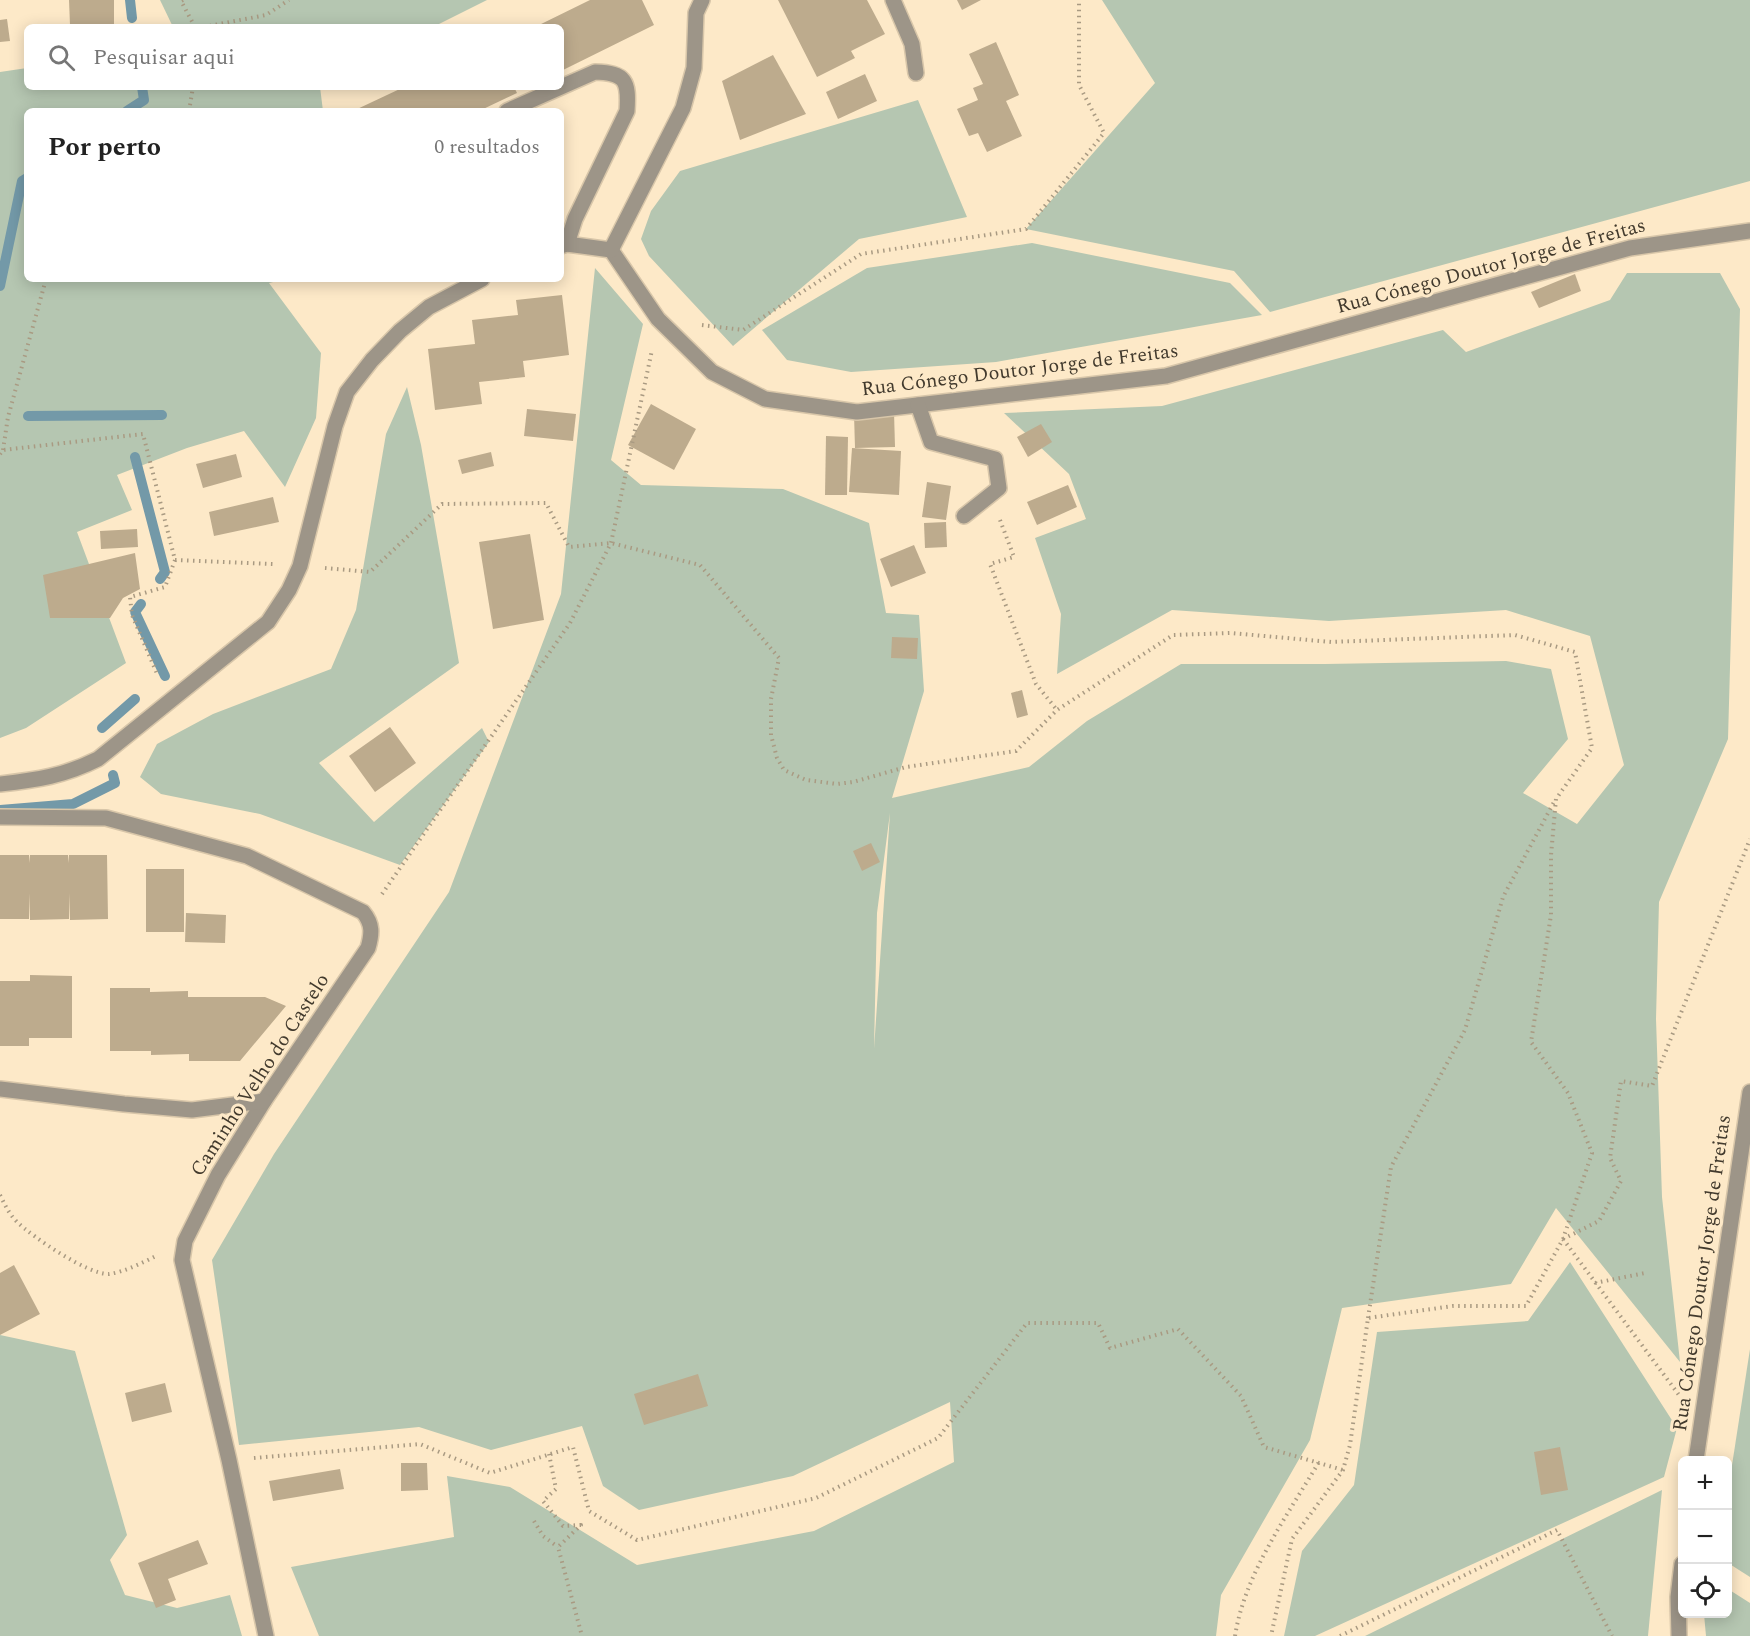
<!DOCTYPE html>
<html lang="pt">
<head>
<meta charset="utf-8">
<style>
  :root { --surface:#fff; --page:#f2f2f2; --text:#222; --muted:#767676; --line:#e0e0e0 }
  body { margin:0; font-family:Spectral,serif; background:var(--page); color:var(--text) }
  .controls { position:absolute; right:18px; bottom:18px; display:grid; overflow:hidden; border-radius:9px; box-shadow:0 3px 15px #0003 }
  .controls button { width:54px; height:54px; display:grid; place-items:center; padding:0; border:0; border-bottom:2px solid var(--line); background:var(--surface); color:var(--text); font:30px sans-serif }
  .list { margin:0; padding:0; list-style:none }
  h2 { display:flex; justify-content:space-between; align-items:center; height:78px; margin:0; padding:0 24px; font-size:26px }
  h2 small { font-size:20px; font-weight:400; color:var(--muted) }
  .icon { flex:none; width:33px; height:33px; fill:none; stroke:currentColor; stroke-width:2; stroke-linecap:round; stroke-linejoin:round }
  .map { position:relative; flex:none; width:1750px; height:1636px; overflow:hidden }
  .search { position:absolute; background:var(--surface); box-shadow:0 3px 15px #0003; left:24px; top:24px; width:540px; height:66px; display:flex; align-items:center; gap:15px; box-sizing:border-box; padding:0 21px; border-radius:9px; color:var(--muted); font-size:22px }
  .panel { position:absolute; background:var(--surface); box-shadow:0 3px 15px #0003; left:24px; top:108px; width:540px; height:174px; border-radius:9px }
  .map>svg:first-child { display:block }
  .green { fill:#b5c6b1; fill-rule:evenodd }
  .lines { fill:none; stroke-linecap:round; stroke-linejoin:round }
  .stream { stroke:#7399a8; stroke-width:10 }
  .building { fill:#bdab8d }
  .minor-casing { stroke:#d8c6a9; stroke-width:18 }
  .path { stroke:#a99a82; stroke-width:4; stroke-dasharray:1.5 4.5; stroke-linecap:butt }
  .minor { stroke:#9d9588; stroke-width:15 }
  .labels { text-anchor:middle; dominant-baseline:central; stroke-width:6; stroke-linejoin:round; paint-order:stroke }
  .street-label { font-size:20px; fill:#423a2d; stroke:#fde9c8 }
</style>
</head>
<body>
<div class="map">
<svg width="1750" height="1636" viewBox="0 0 1750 1636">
  <rect width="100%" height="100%" fill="#fde9c8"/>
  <g class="green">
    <path d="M 160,0 L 487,0 L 433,27 L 173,27 Z"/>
    <path d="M 1102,0 L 1750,0 L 1750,181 L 1270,312 L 1234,271 L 1026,229 L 1155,83 Z"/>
    <path d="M 27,68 L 27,87 L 320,87 L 323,111 L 27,111 L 27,279 L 286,279 L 269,283 L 321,353 L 316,418 L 285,487 L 244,431 L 187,448 L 117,475 L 132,510 L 77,532 L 126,663 L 26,728 L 0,738 L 0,72 Z"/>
    <path d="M 918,100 L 967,217 L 859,239 L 733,346 L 649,256 L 641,239 L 651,211 L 680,171 Z"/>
    <path d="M 1032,243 L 1230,283 L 1262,315 L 996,362 L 851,372 L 787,360 L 762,330 L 867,268 Z"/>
    <path d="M 595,268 L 643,324 L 611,460 L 641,485 L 783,489 L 869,523 L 886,613 L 919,615 L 924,691 L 892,798 L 1029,767 L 1087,721 L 1181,664 L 1325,664 L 1506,661 L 1551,669 L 1568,739 L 1523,793 L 1577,824 L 1624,765 L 1590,636 L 1506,610 L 1329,621 L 1172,610 L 1057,674 L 1061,614 L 1035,538 L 1086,519 L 1069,474 L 1004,413 L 1162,406 L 1443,330 L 1466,352 L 1610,300 L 1627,273 L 1720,273 L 1740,309 L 1728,739 L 1659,902 L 1656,1019 L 1662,1197 L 1680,1362 L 1556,1208 L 1511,1284 L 1342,1308 L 1310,1440 L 1221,1595 L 1216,1636 L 319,1636 L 291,1567 L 454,1537 L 447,1476 L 510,1487 L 637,1565 L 814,1531 L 954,1462 L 950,1402 L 793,1476 L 639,1510 L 603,1486 L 582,1426 L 491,1450 L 419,1427 L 239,1445 L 212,1260 L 274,1154 L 449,892 L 561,594 ZM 890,813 L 874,1049 L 874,1050 L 877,913 Z"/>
    <path d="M 407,387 L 421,445 L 459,663 L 319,763 L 374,822 L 482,728 L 489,742 L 400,865 L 260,814 L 161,794 L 140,777 L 157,744 L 213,714 L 331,669 L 356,610 L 386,434 Z"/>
    <path d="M 1570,1262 L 1677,1428 L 1664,1477 L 1315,1636 L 1284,1636 L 1302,1551 L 1354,1485 L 1377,1332 L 1528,1321 Z"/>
    <path d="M 0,1335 L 75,1351 L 127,1535 L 110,1560 L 125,1595 L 177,1608 L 230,1595 L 242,1636 L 0,1636 Z"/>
    <path d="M 1750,1349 L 1750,1577 L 1728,1563 L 1728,1491 Z"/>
    <path d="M 1662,1490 L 1648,1636 L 1365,1636 Z"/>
    <path d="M 1728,1589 L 1750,1603 L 1750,1636 L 1706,1636 L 1704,1614 L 1728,1614 Z"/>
  </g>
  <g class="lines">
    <g class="stream">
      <path d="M 130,0 L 132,18"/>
      <path d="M 127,111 L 144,100 L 142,87"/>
      <path d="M 0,286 L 22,181 L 27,178"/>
      <path d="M 28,416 L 162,415"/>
      <path d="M 135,457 L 165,572 L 160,579"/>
      <path d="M 141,604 L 135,612 L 165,676"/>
      <path d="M 102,728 L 135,699"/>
      <path d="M 0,810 L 73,804 L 115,783 L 113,775"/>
    </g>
  </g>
  <g class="building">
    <path d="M 69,0 L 114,0 L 114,24 L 70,25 Z"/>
    <path d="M 590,0 L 642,0 L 654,25 L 561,71 L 561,27 L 535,27 Z"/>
    <path d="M 778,0 L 867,0 L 885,34 L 851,51 L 855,58 L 817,77 Z"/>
    <path d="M 957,0 L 981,0 L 962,10 Z"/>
    <path d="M 7,19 L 10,41 L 0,42 L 0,20 Z"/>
    <path d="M 996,42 L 1019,95 L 1006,101 L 1022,136 L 987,152 L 978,133 L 969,136 L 957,109 L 978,100 L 973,88 L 983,84 L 969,54 Z"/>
    <path d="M 773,55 L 806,114 L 740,140 L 722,81 Z"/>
    <path d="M 865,74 L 877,101 L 838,119 L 826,92 Z"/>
    <path d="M 404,87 L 514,87 L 517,93 L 479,111 L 353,111 Z"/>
    <path d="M 1575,274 L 1581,291 L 1539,308 L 1531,292 Z"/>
    <path d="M 562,295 L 569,355 L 523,361 L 525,377 L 479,382 L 482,404 L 435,410 L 428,349 L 475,344 L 472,320 L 518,315 L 516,300 Z"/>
    <path d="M 651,404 L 696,429 L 674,470 L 628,445 Z"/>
    <path d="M 527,409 L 576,414 L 573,441 L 524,436 Z"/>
    <path d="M 894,412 L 895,447 L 855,448 L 854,414 Z"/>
    <path d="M 1041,424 L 1052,442 L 1028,457 L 1017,437 Z"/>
    <path d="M 826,436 L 848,437 L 847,495 L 825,495 Z"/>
    <path d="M 852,448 L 901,451 L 899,495 L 849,492 Z"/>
    <path d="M 491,452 L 494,466 L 462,474 L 458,460 Z"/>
    <path d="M 236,454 L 242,477 L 203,488 L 196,464 Z"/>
    <path d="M 927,482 L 951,486 L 946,520 L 922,517 Z"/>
    <path d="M 1068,485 L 1077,507 L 1037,525 L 1027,502 Z"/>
    <path d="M 273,497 L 279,522 L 214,536 L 209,512 Z"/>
    <path d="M 946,522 L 947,547 L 925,548 L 924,523 Z"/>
    <path d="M 137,529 L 138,547 L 101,549 L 100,531 Z"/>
    <path d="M 530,534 L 544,620 L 493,629 L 479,542 Z"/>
    <path d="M 914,545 L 926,573 L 891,587 L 880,559 Z"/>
    <path d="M 135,553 L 140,589 L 123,598 L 110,618 L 50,618 L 43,575 Z"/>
    <path d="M 892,637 L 918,638 L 917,659 L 891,658 Z"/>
    <path d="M 1022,690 L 1028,715 L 1017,718 L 1011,693 Z"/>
    <path d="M 390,727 L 416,763 L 375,792 L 349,756 Z"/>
    <path d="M 871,843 L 880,862 L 862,871 L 853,851 Z"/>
    <path d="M 0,855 L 29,855 L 29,863 L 30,855 L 68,855 L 69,863 L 69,855 L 107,855 L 108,919 L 70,920 L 69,893 L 69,919 L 30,920 L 30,893 L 29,919 L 0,919 Z"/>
    <rect x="146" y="869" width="38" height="63"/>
    <path d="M 186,913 L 226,915 L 225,943 L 185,942 Z"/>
    <path d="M 30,975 L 72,976 L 72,1038 L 29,1038 L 29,1046 L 0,1046 L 0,981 L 30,981 Z"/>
    <path d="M 110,988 L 150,988 L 150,992 L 188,991 L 188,997 L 265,997 L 286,1006 L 240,1061 L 189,1061 L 189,1054 L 151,1055 L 151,1051 L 110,1051 Z"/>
    <path d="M 14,1265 L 40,1314 L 0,1335 L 0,1273 Z"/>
    <path d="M 698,1374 L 708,1406 L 644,1425 L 634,1394 Z"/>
    <path d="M 165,1383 L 172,1412 L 132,1422 L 125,1393 Z"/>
    <path d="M 1560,1447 L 1568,1490 L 1541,1495 L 1534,1452 Z"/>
    <path d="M 401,1463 L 427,1463 L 428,1490 L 401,1491 Z"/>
    <path d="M 340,1469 L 344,1489 L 273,1501 L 269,1481 Z"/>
    <path d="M 198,1540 L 208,1564 L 168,1579 L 176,1600 L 156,1608 L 138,1563 Z"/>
  </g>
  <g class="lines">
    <g class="minor-casing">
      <g id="minor">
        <path d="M 893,0 L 912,44 L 916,73"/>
        <path d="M 507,111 L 595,72 C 626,73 629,81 627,111 L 575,219 L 567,244"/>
        <path d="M 561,246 L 567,244 L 611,250 L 658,319 L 712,372 L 765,399 L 857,412 L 1166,376 L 1630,248 L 1750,231"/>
        <path d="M 611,250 L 683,108 L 694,68 L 696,13 L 702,0"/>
        <path d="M 918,405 L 931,442 L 995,459 L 999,488 L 964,516"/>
        <path d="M 0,784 C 37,780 64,776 98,759 L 268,622 L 289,590 L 300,566 L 335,426 L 347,392 L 372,360 L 400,331 L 429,307 L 482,279"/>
        <path d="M 0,817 L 106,818 L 247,856 L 363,912 C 373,924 372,934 368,948 L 264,1101 L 218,1175 L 185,1241 L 182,1260 L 229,1460 L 266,1636"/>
        <path d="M 0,1089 L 124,1104 L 192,1110 L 264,1101"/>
        <path d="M 1696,1460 L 1750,1092"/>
        <path d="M 1679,1636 L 1678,1597 L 1682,1564"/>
      </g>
    </g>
    <g class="path">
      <path d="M 183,0 L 181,1 L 195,27"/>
      <path d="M 204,27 L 266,15 L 289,0"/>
      <path d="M 189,111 L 193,87"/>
      <path d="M 702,325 L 743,330 L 861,254 L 1026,229 L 1104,133 L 1079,85 L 1079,0"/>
      <path d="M 3,450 L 8,417 L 46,279"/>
      <path d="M 0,454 L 3,450 L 143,434 L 175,560 L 165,587 L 130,597 L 132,615 L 158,676"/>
      <path d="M 1000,520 L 1014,557 L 990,564 L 1036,684 L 1057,710"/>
      <path d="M 175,560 L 273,564"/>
      <path d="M 325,568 L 370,572 L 442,504 L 546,503 L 569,547 L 611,543 L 700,565 L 779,658 L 771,699 L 771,735 L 777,758 L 784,770 L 806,780 L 837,784 L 853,782 L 906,767 L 1016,751 L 1057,710 L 1173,635 L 1231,633 L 1331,642 L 1515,635 L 1575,652 L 1592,748 L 1556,799 L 1551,855 L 1551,915 L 1531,1042 L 1568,1093 L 1592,1153 L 1563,1239 L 1526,1306 L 1453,1306 L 1368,1318 L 1350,1445 L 1343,1470 L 1292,1539 L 1271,1636"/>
      <path d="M 382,894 L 570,623 L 611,543 L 652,350"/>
      <path d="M 0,1195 C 5,1205 9,1214 17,1222 C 33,1237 88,1275 109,1274 C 124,1272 142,1263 156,1256"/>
      <path d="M 1563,1239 L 1599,1221 L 1621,1181 L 1610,1158 L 1621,1081 L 1652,1086 L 1750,839"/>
      <path d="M 1563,1239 L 1679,1395"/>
      <path d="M 1595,1283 L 1645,1273"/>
      <path d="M 1368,1318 L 1391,1167 L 1465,1030 L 1503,897 L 1554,802"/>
      <path d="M 549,1454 L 556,1489 L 543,1501 L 563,1526 L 581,1525 L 558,1547 L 582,1636"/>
      <path d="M 254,1458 L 420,1444 L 490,1473 L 573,1447 L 589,1511 L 637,1540 L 816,1498 L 938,1438 L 1027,1323 L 1098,1323 L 1110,1348 L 1178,1329 L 1241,1396 L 1264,1447 L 1343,1470"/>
      <path d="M 534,1521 L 543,1536 L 558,1547"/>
      <path d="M 1235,1636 C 1245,1573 1287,1516 1319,1462"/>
      <path d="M 1340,1636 L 1557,1530 L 1612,1636"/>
    </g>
    <use href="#minor" class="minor"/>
  </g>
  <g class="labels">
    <g class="street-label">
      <text transform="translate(1491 266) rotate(-15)">Rua Cónego Doutor Jorge de Freitas</text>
      <text transform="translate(1020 370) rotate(-7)">Rua Cónego Doutor Jorge de Freitas</text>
      <text transform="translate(260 1075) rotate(-57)">Caminho Velho do Castelo</text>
      <text transform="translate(1702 1273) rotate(-82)">Rua Cónego Doutor Jorge de Freitas</text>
    </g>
  </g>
</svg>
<div class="controls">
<button>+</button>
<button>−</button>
<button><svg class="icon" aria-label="locate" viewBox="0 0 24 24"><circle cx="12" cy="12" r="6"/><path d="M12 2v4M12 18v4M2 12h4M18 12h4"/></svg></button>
</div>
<div class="search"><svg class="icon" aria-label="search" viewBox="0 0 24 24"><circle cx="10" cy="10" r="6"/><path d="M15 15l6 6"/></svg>Pesquisar aqui</div>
<section class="panel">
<h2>Por perto<small>0 resultados</small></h2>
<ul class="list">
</ul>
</section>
</div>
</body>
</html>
